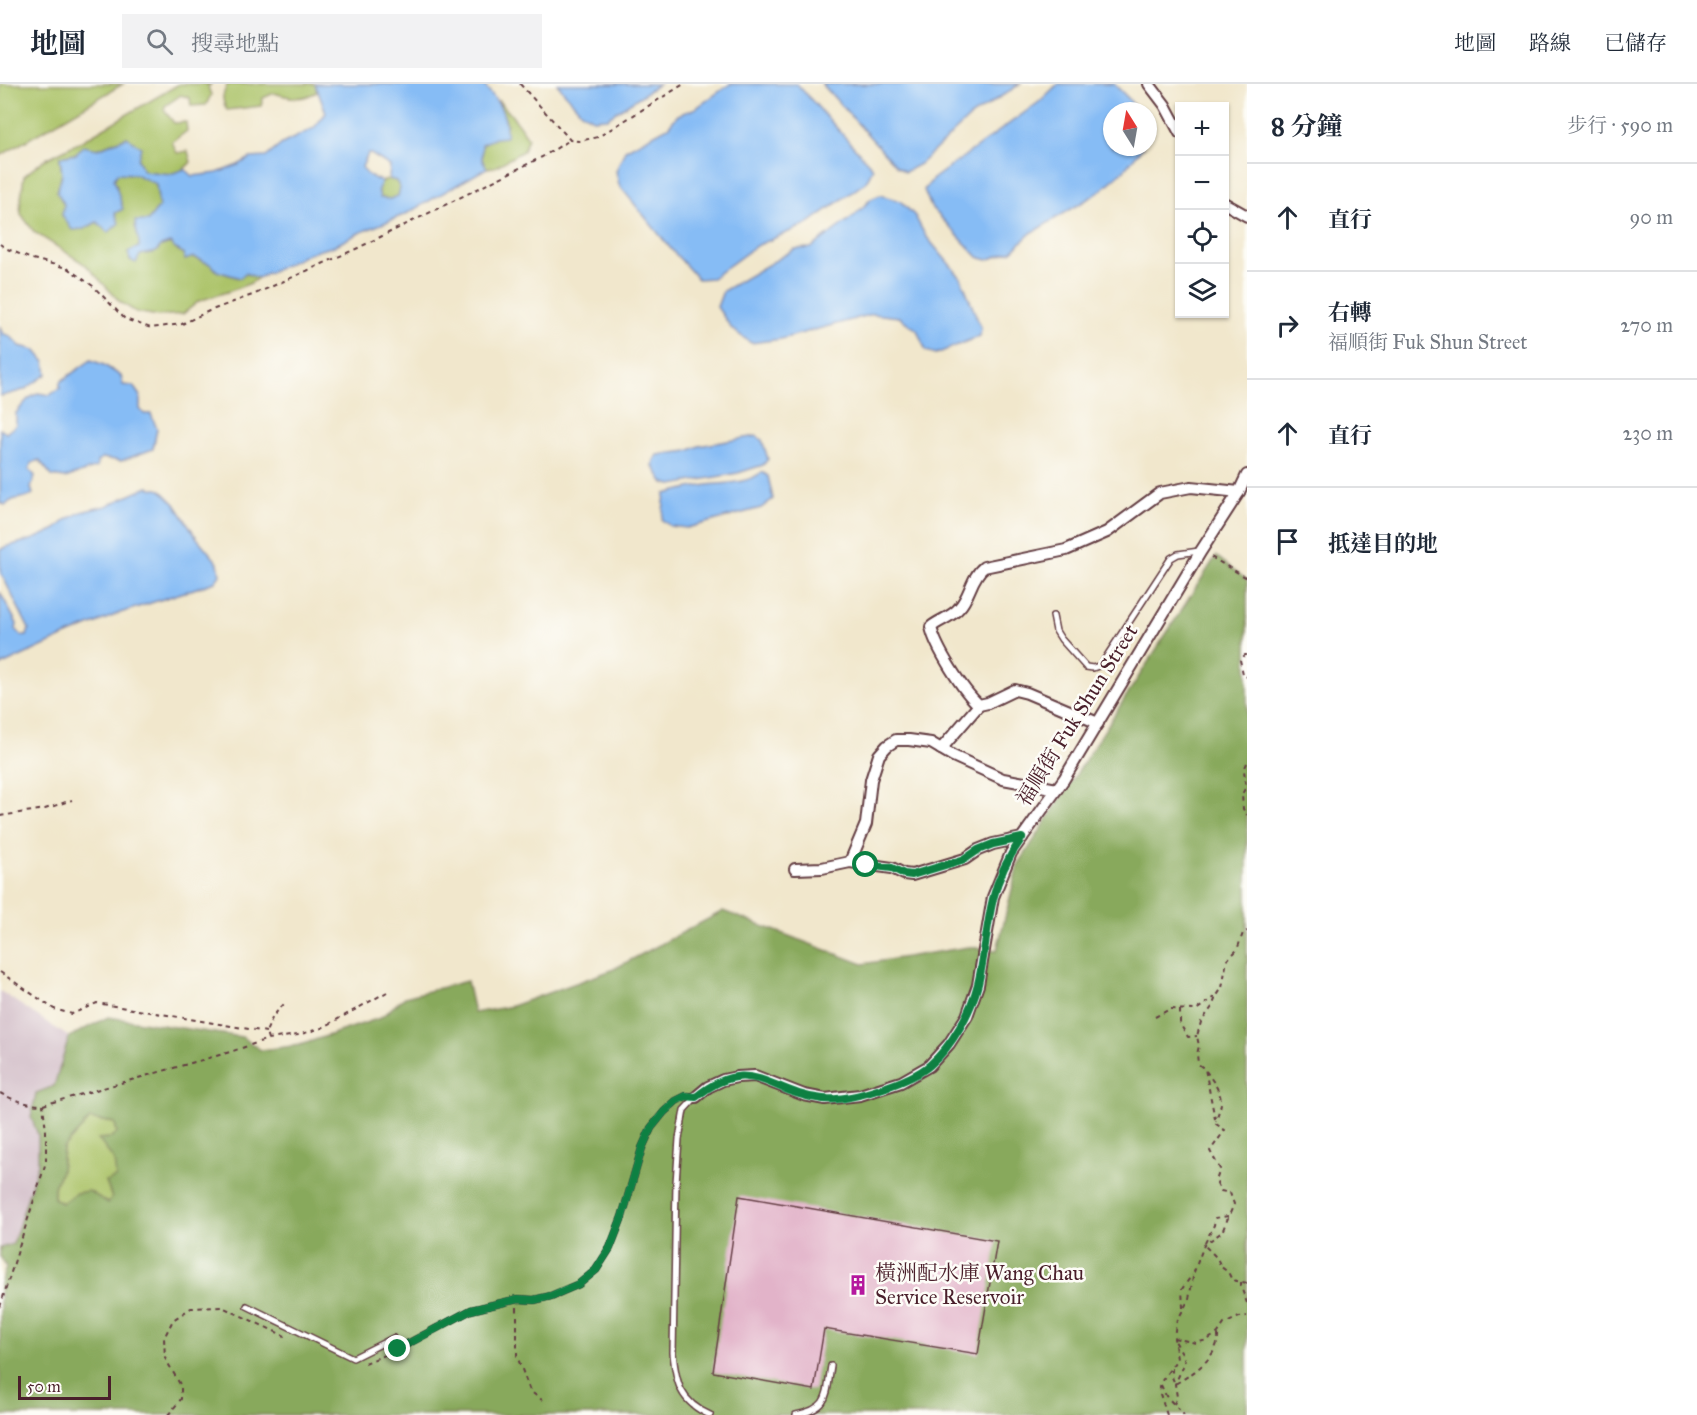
<!DOCTYPE html>
<html lang="zh-TW">
<head>
<meta charset="utf-8">
<style>
  :root { --surface:#fff; --page:#f2f2f3; --text:#1f2937; --muted:#747a83; --line:#e0e1e3 }
  body { margin:0; font-family:"IM FELL Great Primer","Noto Serif TC",serif; background:var(--page); color:var(--text) }
  .controls { position:absolute; right:18px; top:18px; display:grid; overflow:hidden; border-radius:0px; box-shadow:0 2px 4px #0004 }
  .controls button { width:54px; height:54px; display:grid; place-items:center; padding:0; border:0; border-bottom:2px solid var(--line); background:var(--surface); color:var(--text); font:30px sans-serif }
  .compass { position:absolute; left:1103px; top:18px; width:54px; height:54px; border-radius:50%; background:var(--surface); box-shadow:0 2px 4px #0004; rotate:349deg }
  .scale { position:absolute; left:18px; bottom:15px; width:93px; box-sizing:border-box; padding-left:6px; border:3px solid #4a1f2b; border-top:0; font-size:16px; line-height:21px; white-space:nowrap; color:#4a1f2b; -webkit-text-stroke:4px #fdfcf7; paint-order:stroke }
  .stop { position:absolute; width:18px; height:18px; margin:-14px; border:4px solid #0b8043; border-radius:50%; background:#fff }
  .stop.end { background:#0b8043; border-color:#fff; box-shadow:0 2px 6px #0008 }
  .list { margin:0; padding:0; list-style:none }
  h2 { display:flex; justify-content:space-between; align-items:center; height:78px; margin:0; padding:0 24px; font-size:26px }
  h2 small { font-size:20px; font-weight:400; color:var(--muted) }
  .list li { display:grid; grid-template-columns:39px 1fr auto; gap:18px; align-items:center; box-sizing:border-box; height:108px; padding:0 24px; border-top:2px solid var(--line) }
  .list b { display:block; font-size:22px; white-space:nowrap }
  .list p { margin:0; font-size:20px; white-space:nowrap; color:var(--muted) }
  .list em { font-size:20px; font-style:normal; color:var(--muted) }
  .icon { flex:none; width:33px; height:33px; fill:none; stroke:currentColor; stroke-width:2; stroke-linecap:round; stroke-linejoin:round }
  .map { position:relative; flex:none; width:1247px; height:1331px; overflow:hidden }
  header { display:flex; align-items:center; gap:36px; box-sizing:border-box; height:84px; padding:0 30px; background:var(--surface); border-bottom:2px solid var(--line) }
  header strong { font-size:28px }
  nav { display:flex; gap:33px; margin-inline-start:auto; font-size:21px }
  .search { width:420px; height:54px; background:var(--page); display:flex; align-items:center; gap:15px; box-sizing:border-box; padding:0 21px; border-radius:0px; color:var(--muted); font-size:22px }
  main { display:flex }
  aside { flex:1; background:var(--surface) }
  .map>svg:first-child { display:block }
  .industrial { fill:#d2bdc8 }
  .green { fill:#abc368; stroke:#7a714a; stroke-width:1.5 }
  .forest { fill:#88a95c; stroke:#696444; stroke-width:1.5; fill-rule:evenodd }
  .water { fill:#86bcf5; stroke:#686e90; stroke-width:1.5; fill-rule:evenodd }
  .building { fill:#e2b3c9 }
  .lines { fill:none; stroke-linecap:round; stroke-linejoin:round }
  .lane-casing { stroke:#633d43; stroke-width:8 }
  .street-casing { stroke:#633d43; stroke-width:14 }
  .path { stroke:#633d43; stroke-width:2; stroke-dasharray:4.5 4.5; stroke-linecap:butt }
  .lane { stroke:#fff; stroke-width:5 }
  .street { stroke:#fff; stroke-width:10 }
  .route { stroke:#0b8043; stroke-width:8 }
  .labels { text-anchor:middle; dominant-baseline:central; stroke-width:5; stroke-linejoin:round; paint-order:stroke }
  .street-label { font-size:21px; fill:#4a1f2b; stroke:#fdfcf7 }
  .poi-label { font-size:21px; fill:#4a1f2b; stroke:#fdfcf7; text-anchor:start }
</style>
</head>
<body>
<header>
<strong>地圖</strong>
<div class="search"><svg class="icon" aria-label="search" viewBox="0 0 24 24"><circle cx="10" cy="10" r="6"/><path d="M15 15l6 6"/></svg>搜尋地點</div>
<nav><a>地圖</a><a>路線</a><a>已儲存</a></nav>
</header>
<main>
<div class="map">
<svg width="1247" height="1331" viewBox="0 0 1247 1331">
  <rect width="100%" height="100%" fill="#fdfcf7"/>
  <filter id="ink" filterUnits="userSpaceOnUse"><feTurbulence type="fractalNoise" baseFrequency=".0167" numOctaves="2"/><feDisplacementMap in="SourceGraphic" scale="12" xChannelSelector="R" yChannelSelector="G"/><feConvolveMatrix kernelMatrix="1 2 1 2 8 2 1 2 1" color-interpolation-filters="sRGB"/></filter>
  <filter id="wash" filterUnits="userSpaceOnUse"><feTurbulence type="fractalNoise" baseFrequency=".008" numOctaves="4" result="noise"/><feDisplacementMap in="SourceGraphic" scale="24" xChannelSelector="R" yChannelSelector="G"/><feGaussianBlur stdDeviation="1.35" result="paint"/><feColorMatrix in="noise" values="0 0 0 0 0 0 0 0 0 0 0 0 0 0 0 0 0 1.4 0 .05"/><feComposite in="paint" operator="in"/></filter>
  <g filter="url(#wash)">
    <rect width="100%" height="100%" fill="#f1e7cc"/>
    <path class="industrial" d="M 0,907 L 69,953 L 54,1002 L 31,1033 L 38,1051 L 38,1080 L 12,1160 L 0,1164 Z"/>
    <g class="green">
      <path d="M 0,0 L 123,0 L 0,72 Z"/>
      <path d="M 179,0 L 211,0 L 208,3 L 211,11 L 206,21 L 191,22 L 190,14 L 181,11 L 165,22 L 164,26 L 174,39 L 186,38 L 187,47 L 172,58 L 177,69 L 188,67 L 191,78 C 177,95 163,89 144,87 L 127,53 L 97,65 L 60,73 L 62,90 L 57,108 L 64,120 L 62,131 L 84,145 L 115,129 L 117,102 L 114,96 L 118,89 L 135,90 L 156,99 L 159,123 L 148,137 L 135,142 L 140,156 L 139,163 L 128,168 L 140,171 L 156,168 L 161,162 L 170,159 L 174,164 L 183,169 L 212,181 L 217,187 L 239,194 L 245,189 L 258,194 L 251,199 L 230,207 L 199,217 L 183,230 L 158,232 L 136,228 L 120,218 L 86,181 L 34,148 L 21,130 L 20,122 L 24,92 L 44,76 L 80,58 Z"/>
      <path d="M 228,0 L 315,0 L 317,8 C 299,17 292,14 274,9 L 263,14 L 261,22 L 227,26 C 221,15 222,11 228,0 Z"/>
      <path d="M 498,16 L 514,34 L 528,54 L 523,67 L 495,83 L 487,84 L 482,75 L 482,60 L 496,54 L 507,40 Z"/>
      <path d="M 389,95 L 396,97 L 400,104 L 399,112 L 390,115 L 380,114 L 378,105 L 382,97 Z"/>
      <path d="M 90,1035 L 115,1039 L 118,1054 L 99,1055 L 142,1097 L 106,1098 L 112,1114 L 108,1120 L 76,1109 L 62,1119 L 54,1114 L 54,1103 L 61,1087 L 63,1064 Z"/>
    </g>
    <path class="forest" d="M 1216,472 L 1247,496 L 1247,1331 L 0,1331 L 0,1200 L 6,1183 L 0,1172 L 0,1164 L 13,1160 L 38,1080 L 38,1051 L 31,1033 L 36,1009 L 54,1002 L 69,953 L 108,933 L 242,953 L 261,966 L 300,961 L 380,934 L 405,913 L 467,897 L 474,929 L 512,922 L 612,886 L 723,827 L 863,880 L 968,863 L 997,866 L 1018,781 ZM 90,1035 L 115,1039 L 117,1049 L 110,1054 L 98,1055 L 114,1076 L 116,1093 L 106,1098 L 112,1114 L 108,1119 L 89,1107 L 76,1109 L 62,1119 L 54,1114 L 54,1103 L 61,1087 L 63,1064 Z"/>
    <g class="water">
      <path d="M 315,0 L 483,0 C 498,17 508,30 506,53 L 496,54 L 482,60 L 482,75 L 487,84 L 406,130 L 359,149 L 334,162 L 310,169 L 258,194 L 245,189 L 240,194 L 217,187 L 212,181 L 194,173 L 185,176 L 183,169 L 174,164 L 170,159 L 161,162 L 156,168 L 140,171 L 136,179 L 130,176 L 128,168 L 139,163 C 140,154 135,146 135,137 L 148,137 L 159,123 L 156,100 L 135,90 L 118,89 L 114,95 L 123,125 L 115,129 L 119,139 L 108,149 L 97,138 L 84,145 L 72,146 L 62,131 L 64,120 L 57,108 L 62,90 L 60,73 L 76,70 L 83,62 L 98,65 L 127,53 L 141,63 L 138,76 L 144,87 L 170,90 L 185,85 L 193,92 L 217,89 L 238,81 L 250,74 L 266,73 L 282,60 L 314,44 L 326,29 C 323,18 318,10 315,0 ZM 368,70 L 371,70 L 390,82 L 389,95 L 396,97 L 400,104 L 398,112 L 390,115 L 380,114 L 378,105 L 382,97 C 373,95 366,91 362,83 Z"/>
      <path d="M 557,0 L 659,0 L 607,34 L 593,35 L 582,29 Z"/>
      <path d="M 730,0 L 797,0 L 873,84 L 866,98 L 807,140 L 756,162 L 712,194 L 698,195 L 671,165 L 619,101 L 616,87 L 625,66 L 668,43 L 678,31 L 696,24 Z"/>
      <path d="M 822,0 L 1020,0 L 970,33 L 920,80 L 905,88 L 897,83 Z"/>
      <path d="M 1058,0 L 1114,0 L 1129,15 L 1137,27 L 1112,27 L 1112,63 L 1143,63 L 1125,85 L 1098,109 L 1031,149 L 1012,167 L 987,176 L 978,173 L 931,123 L 924,106 L 933,95 L 1039,18 Z"/>
      <path d="M 880,111 L 900,117 L 915,132 L 925,151 L 961,194 L 981,244 L 980,252 L 936,270 L 926,267 L 917,246 L 899,233 L 873,230 L 781,255 L 751,259 L 732,245 L 717,223 L 723,207 L 795,165 L 811,164 L 855,131 L 871,115 Z"/>
      <path d="M 0,243 L 4,250 L 10,252 L 20,262 L 35,266 L 45,278 L 47,290 L 24,306 L 2,312 L 0,311 Z"/>
      <path d="M 91,276 L 104,281 L 121,292 L 123,301 L 133,302 L 140,312 L 140,325 L 144,330 L 151,330 L 157,345 L 153,365 L 121,377 L 102,374 L 97,378 L 97,383 L 65,394 L 52,392 L 39,376 L 32,379 L 29,385 L 35,392 L 31,404 L 33,410 C 24,416 13,412 6,421 L 0,419 L 0,345 L 6,349 L 16,341 L 16,329 L 28,315 L 38,309 L 50,311 L 60,304 L 60,298 Z"/>
      <path d="M 756,352 L 762,356 L 768,375 L 763,381 L 738,389 L 672,401 L 664,399 L 653,382 L 654,376 L 658,371 L 688,367 L 699,362 Z"/>
      <path d="M 762,388 L 768,392 L 773,415 L 761,424 L 687,444 L 670,442 L 662,436 L 665,410 C 679,406 693,403 707,401 C 725,399 747,400 762,388 Z"/>
      <path d="M 148,403 L 161,406 L 175,420 L 197,454 L 218,479 L 220,491 L 215,498 L 120,529 L 65,552 L 0,582 L 0,508 L 17,540 L 16,546 L 22,552 L 27,552 L 29,545 L 0,487 L 0,466 L 5,463 L 34,455 L 56,445 L 66,436 L 81,428 L 106,422 Z"/>
    </g>
    <g id="blocks">
      <path class="building" d="M 739,1112 L 997,1157 L 978,1270 L 824,1245 L 814,1306 L 713,1288 Z"/>
    </g>
  </g>
  <g filter="url(#ink)">
    <use href="#blocks" fill-opacity="0" stroke="#633d43" stroke-width="1.5"/>
    <g class="lines">
      <g class="lane-casing">
        <g id="lane">
          <path d="M 1053,532 L 1056,547 L 1061,555 L 1086,583 L 1093,584 L 1101,581 L 1171,474 L 1178,470 L 1199,467"/>
          <path d="M 696,1013 L 684,1026 L 679,1055 L 676,1099 L 673,1269 C 676,1299 680,1318 710,1331"/>
          <path d="M 247,1222 L 353,1274 L 393,1254 L 397,1262"/>
          <path d="M 392,1268 L 471,1226 L 518,1215 L 534,1216 L 551,1212 L 579,1200 L 596,1186 L 610,1164 L 622,1133 L 642,1064 L 651,1044 L 664,1028 L 676,1017 L 686,1012 L 696,1013"/>
          <path d="M 796,1331 C 830,1324 826,1312 831,1282"/>
        </g>
      </g>
      <g class="street-casing">
        <g id="street">
          <path d="M 1149,0 L 1165,21 L 1180,49"/>
          <path d="M 1224,119 L 1247,132"/>
          <path d="M 1098,639 L 1027,609 L 1015,606 L 988,619 L 979,621 C 963,607 935,563 931,543 C 939,536 952,533 959,524 C 970,513 971,493 984,483 L 1066,466 L 1107,448 L 1160,409 L 1191,403 L 1239,408"/>
          <path d="M 941,665 L 979,621"/>
          <path d="M 850,778 L 866,740 L 871,696 L 879,671 L 887,662 L 896,656 L 909,656 L 931,659 L 953,672 L 1003,695 L 1057,705"/>
          <path d="M 795,785 L 822,784 L 850,778 L 892,784 L 904,790 L 912,791 L 965,775 L 978,766 L 993,760 L 1022,754"/>
          <path d="M 696,1013 L 708,1003 L 723,996 L 737,993 L 755,992 L 804,1011 L 825,1015 L 860,1011 L 901,998 L 929,982 L 949,960 L 967,932 L 978,901 L 993,813 L 1011,769 L 1064,695 L 1201,467 L 1239,408 L 1247,391"/>
        </g>
      </g>
      <g class="path">
        <path d="M 520,0 L 565,50 L 570,56 L 579,57 L 598,53 L 684,0"/>
        <path d="M 0,160 L 5,164 L 29,174 L 67,184 L 93,202 L 125,235 L 151,244 L 182,240 L 209,227 L 255,210 L 358,164 L 542,73 L 570,56"/>
        <path d="M 1211,473 L 1247,494"/>
        <path d="M 1247,571 L 1245,571 L 1240,576 L 1243,590 L 1247,593"/>
        <path d="M 1247,679 L 1244,686 L 1246,703 L 1242,710 L 1243,725 L 1247,731"/>
        <path d="M 0,732 L 45,725 L 72,716"/>
        <path d="M 0,888 L 54,925 L 72,930 L 97,919 L 266,948"/>
        <path d="M 1180,926 L 1180,940 L 1188,953 L 1197,952"/>
        <path d="M 1155,933 L 1170,925 L 1196,926 L 1215,913"/>
        <path d="M 268,955 L 266,948 L 273,932 L 285,919"/>
        <path d="M 1206,987 C 1212,996 1221,1007 1221,1018 C 1221,1024 1217,1031 1216,1037"/>
        <path d="M 0,1009 C 13,1016 28,1021 43,1021 L 230,968 L 268,955 L 298,951 L 322,944 L 387,908"/>
        <path d="M 1228,1132 L 1215,1134 L 1214,1141 L 1204,1161 L 1217,1174 L 1221,1183 L 1228,1188 L 1232,1196 L 1247,1199"/>
        <path d="M 1241,1198 L 1241,1203 L 1247,1219"/>
        <path d="M 0,1223 L 46,1078 L 46,1047 L 43,1021"/>
        <path d="M 517,1223 L 517,1272 L 530,1307 L 542,1316"/>
        <path d="M 1183,1224 L 1182,1205 L 1192,1191"/>
        <path d="M 1174,1254 L 1196,1259 L 1207,1256 L 1218,1249 L 1224,1240 L 1239,1233 L 1247,1232"/>
        <path d="M 365,1279 L 385,1271"/>
        <path d="M 1172,1284 L 1172,1293 L 1175,1300 C 1193,1290 1220,1272 1218,1249"/>
        <path d="M 1161,1301 L 1166,1312 L 1184,1331"/>
        <path d="M 1174,1320 L 1177,1313 L 1175,1300 L 1185,1278 L 1182,1269 L 1175,1257"/>
        <path d="M 168,1331 L 181,1315 L 181,1302 L 165,1274 L 164,1254 L 173,1236 L 191,1224 L 222,1223 L 285,1252"/>
        <path d="M 1167,1331 L 1159,1307 L 1161,1298 L 1177,1275 L 1174,1254 L 1176,1239 L 1189,1215 L 1194,1188 L 1204,1161 L 1222,1148 L 1234,1120 L 1230,1109 L 1221,1107 L 1216,1097 L 1220,1085 L 1210,1067 L 1225,1046 L 1216,1040 L 1205,985 L 1198,980 L 1197,970 L 1199,962 L 1197,952 L 1201,938 L 1212,923 L 1216,913 L 1222,904 L 1227,876 L 1237,866 L 1243,849 L 1247,847"/>
      </g>
      <use href="#lane" class="lane"/>
      <use href="#street" class="street"/>
    </g>
  </g>
  <g class="lines" filter="url(#ink)">
    <path class="route" d="M 398,1265 L 471,1226 L 518,1215 L 534,1216 L 551,1212 L 579,1200 L 596,1186 L 610,1164 L 622,1133 L 642,1064 L 651,1044 L 664,1028 L 676,1017 L 686,1012 L 696,1013 C 751,968 770,1010 823,1015 C 848,1018 911,998 930,981 C 952,962 971,928 978,900 C 985,872 986,843 993,815 C 998,793 1009,772 1022,754 L 993,760 L 978,766 L 965,775 L 912,791 L 904,790 L 892,784 L 866,781"/>
  </g>
  <defs>
    <g id="building-bare" transform="scale(1.62)"><path d="M-4-6H4V6H1V3H-1V6H-4ZM-2.5-4.3h1.7v1.8h-1.7ZM.8-4.3h1.7v1.8H.8ZM-2.5-1h1.7V.8h-1.7ZM.8-1h1.7V.8H.8Z" fill="#b5179e" stroke="#fdfcf7" stroke-width="2.5" paint-order="stroke"/></g>
  </defs>
  <g fill-rule="evenodd">
    <use href="#building-bare" x="858" y="1201"/>
  </g>
  <g class="labels">
    <g class="street-label">
      <text transform="translate(1077 631) rotate(-58)">福順街 Fuk Shun Street</text>
    </g>
    <g class="poi-label">
      <text x="875" y="1189">橫洲配水庫 Wang Chau<tspan x="875" dy="24">Service Reservoir</tspan></text>
    </g>
  </g>
</svg>
<div class="controls">
<button>+</button>
<button>−</button>
<button><svg class="icon" aria-label="locate" viewBox="0 0 24 24"><circle cx="12" cy="12" r="6"/><path d="M12 2v4M12 18v4M2 12h4M18 12h4"/></svg></button>
<button><svg class="icon" aria-label="layers" viewBox="0 0 24 24"><path d="M12 4l9 5-9 5-9-5zM3 14l9 5 9-5"/></svg></button>
</div>
<svg class="compass" viewBox="-18 -18 36 36"><path d="M0-13l5 13h-10z" fill="#e53935"/><path d="M0 13l5-13h-10z" fill="#747a83"/></svg>
<div class="scale">50 m</div>
<div class="stop" style="left:866px;top:781px"></div>
<div class="stop end" style="left:398px;top:1265px"></div>
</div>
<aside>
<h2>8 分鐘<small>步行 · 590 m</small></h2>
<ul class="list">
<li><svg class="icon" aria-label="ahead" viewBox="0 0 24 24"><path d="M12 20V5M6 11l6-6 6 6"/></svg><div><b>直行</b></div><em>90 m</em></li>
<li><svg class="icon" aria-label="right" viewBox="0 0 24 24"><path d="M7 20v-9h11M14 6l5 5-5 5"/></svg><div><b>右轉</b><p>福順街 Fuk Shun Street</p></div><em>270 m</em></li>
<li><svg class="icon" aria-label="ahead" viewBox="0 0 24 24"><path d="M12 20V5M6 11l6-6 6 6"/></svg><div><b>直行</b></div><em>230 m</em></li>
<li><svg class="icon" aria-label="arrive" viewBox="0 0 24 24"><path d="M6 21V4h12l-3 4 3 4H6"/></svg><div><b>抵達目的地</b></div></li>
</ul>
</aside>
</main>
</body>
</html>
